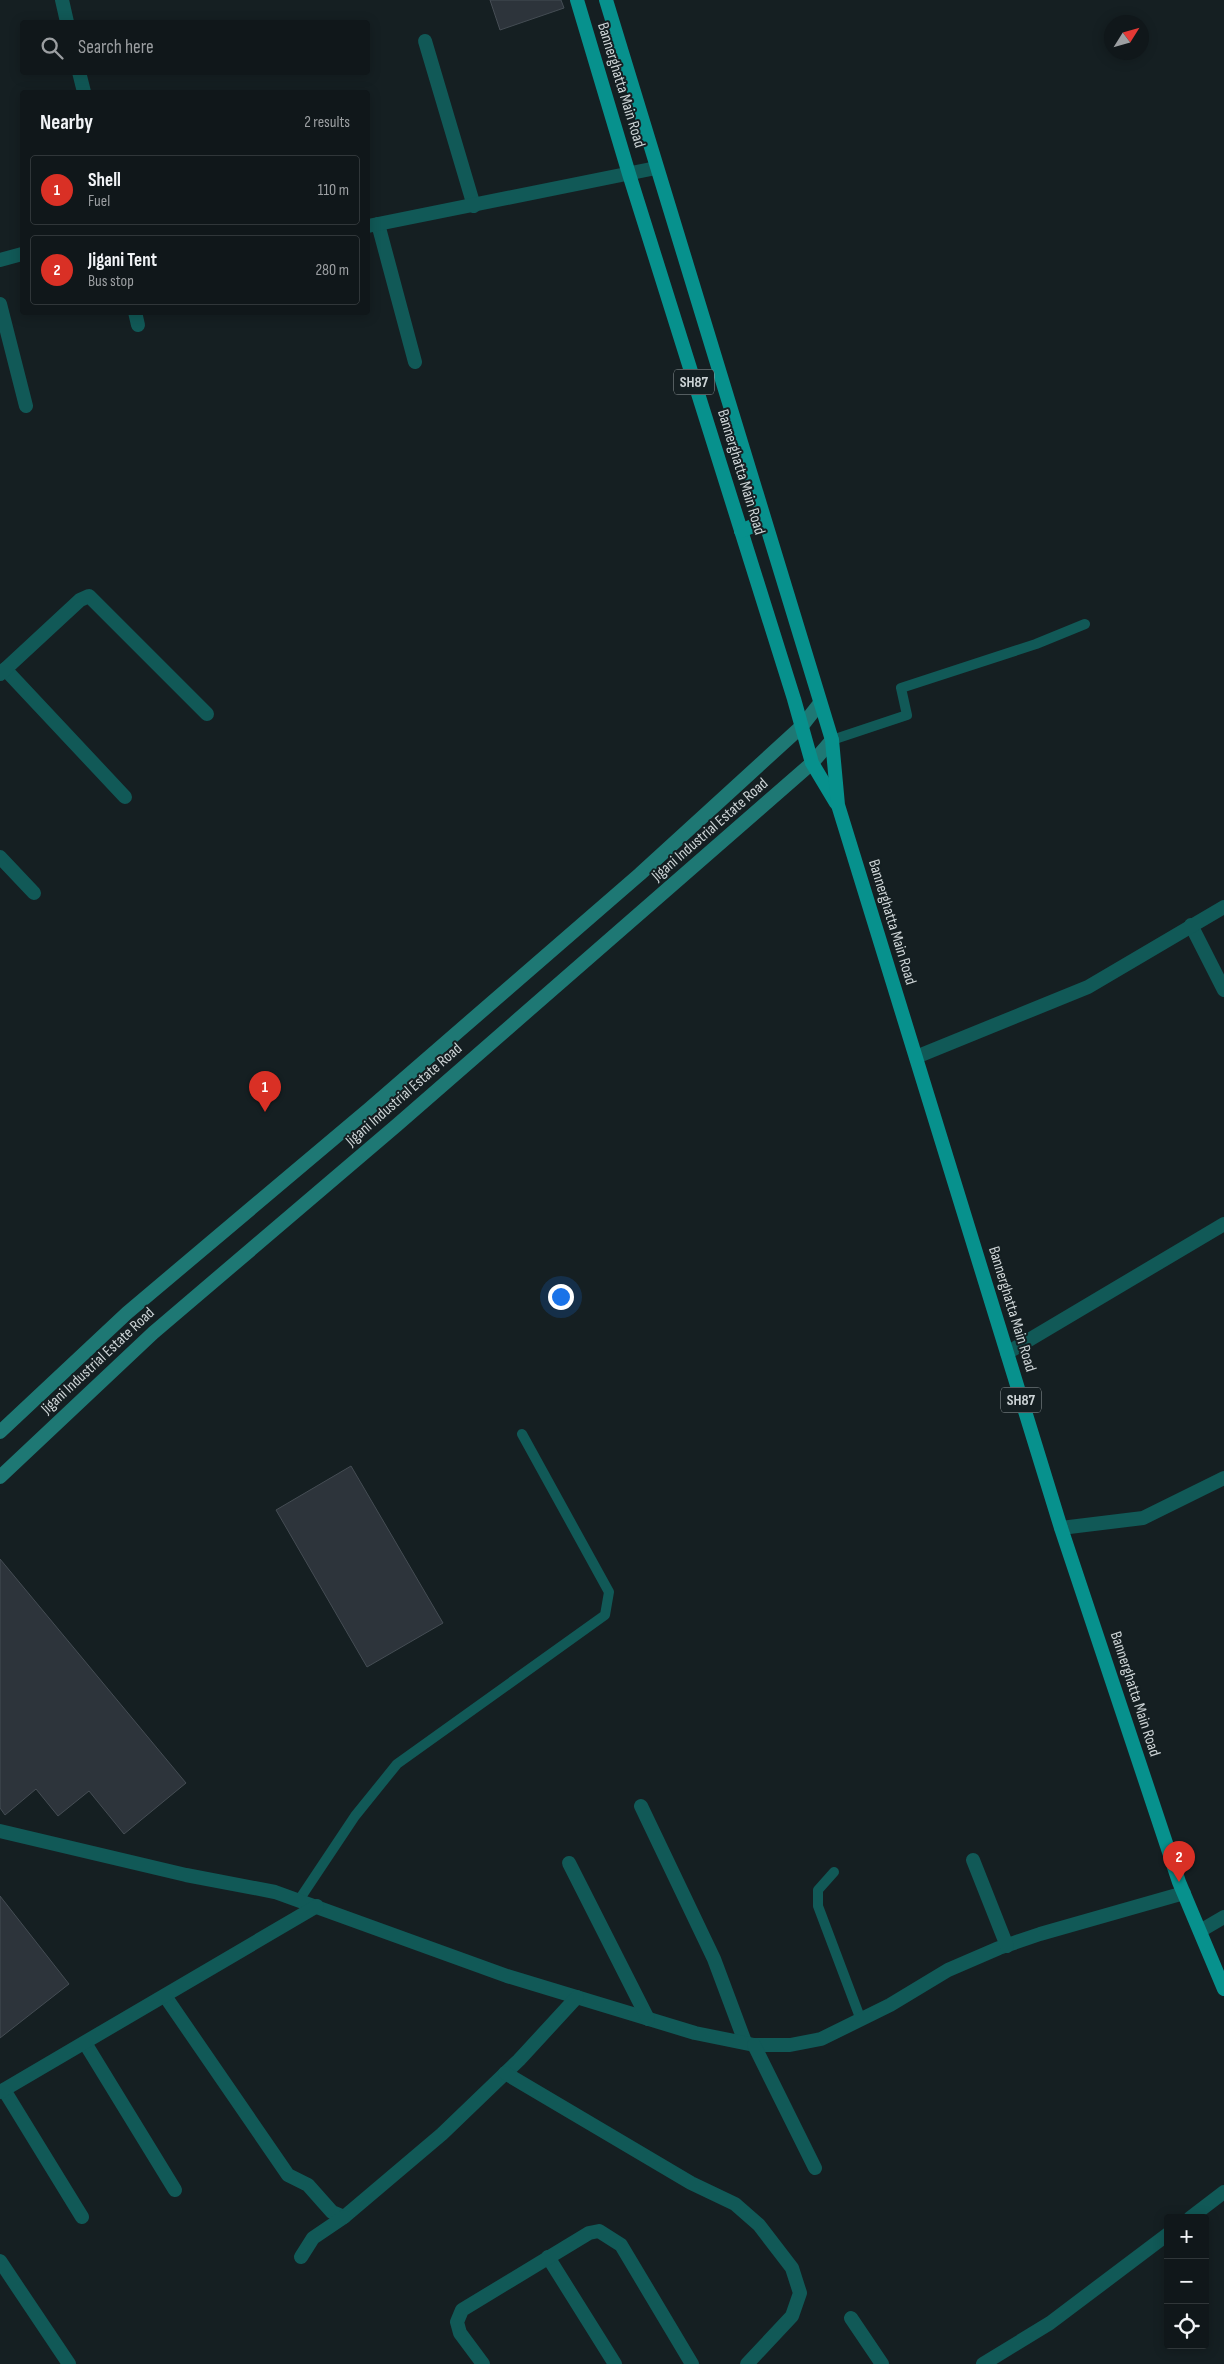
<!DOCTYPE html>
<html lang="en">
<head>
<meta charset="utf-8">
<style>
  :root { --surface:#10171a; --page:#192023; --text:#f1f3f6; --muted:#9c9fa2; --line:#303639; --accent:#d93025 }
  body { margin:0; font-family:"Sofia Sans Condensed",sans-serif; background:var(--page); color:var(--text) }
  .controls { position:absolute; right:15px; bottom:15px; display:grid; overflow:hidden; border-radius:5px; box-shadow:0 2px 12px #0003 }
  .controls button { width:45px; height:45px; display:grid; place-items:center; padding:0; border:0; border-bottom:1px solid var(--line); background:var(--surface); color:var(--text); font:25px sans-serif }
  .compass { position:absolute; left:1104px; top:15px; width:45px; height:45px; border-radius:50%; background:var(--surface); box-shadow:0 2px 12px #0003; rotate:53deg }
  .you { position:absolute; left:560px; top:1296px; width:18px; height:18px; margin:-12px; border:4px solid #fff; border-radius:50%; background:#1a73e8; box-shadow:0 0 0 8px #1a73e833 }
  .badge { display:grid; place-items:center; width:32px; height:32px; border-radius:50%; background:var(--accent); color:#fff; font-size:16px; font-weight:700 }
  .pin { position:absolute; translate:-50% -41px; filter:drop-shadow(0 1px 2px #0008) }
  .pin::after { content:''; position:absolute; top:26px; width:18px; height:15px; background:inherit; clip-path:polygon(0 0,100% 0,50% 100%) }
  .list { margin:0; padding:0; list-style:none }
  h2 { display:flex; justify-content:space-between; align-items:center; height:65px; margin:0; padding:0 20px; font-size:21px }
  h2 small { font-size:16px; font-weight:400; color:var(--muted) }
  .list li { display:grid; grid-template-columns:32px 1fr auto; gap:15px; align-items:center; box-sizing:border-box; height:70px; margin:0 10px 10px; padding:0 10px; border:1px solid var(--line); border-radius:5px }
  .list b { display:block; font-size:19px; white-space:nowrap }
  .list p { margin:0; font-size:16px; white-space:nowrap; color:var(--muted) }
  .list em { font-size:16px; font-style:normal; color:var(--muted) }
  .icon { flex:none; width:28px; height:28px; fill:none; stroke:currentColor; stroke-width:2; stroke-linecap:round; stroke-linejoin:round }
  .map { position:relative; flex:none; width:1224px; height:2364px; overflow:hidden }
  .search { position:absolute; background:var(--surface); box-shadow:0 2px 12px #0003; left:20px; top:20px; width:350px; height:55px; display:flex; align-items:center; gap:12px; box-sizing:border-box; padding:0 18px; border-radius:5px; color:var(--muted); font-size:19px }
  .panel { position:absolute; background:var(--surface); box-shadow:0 2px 12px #0003; left:20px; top:90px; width:350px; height:225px; border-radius:5px }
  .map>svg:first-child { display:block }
  .building { fill:#2d343b; stroke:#454d54 }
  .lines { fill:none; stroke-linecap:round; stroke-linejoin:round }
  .service { stroke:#115957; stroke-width:10 }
  .minor { stroke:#115957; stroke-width:14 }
  .secondary { stroke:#1e7874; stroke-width:14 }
  .primary { stroke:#07918d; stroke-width:14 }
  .labels { text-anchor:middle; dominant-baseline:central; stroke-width:4; stroke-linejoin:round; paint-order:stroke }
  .shield { fill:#151f22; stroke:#959d9f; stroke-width:1 }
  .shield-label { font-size:15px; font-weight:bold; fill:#ccd3d5 }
  .street-label { font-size:16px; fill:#ccd3d5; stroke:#151f22 }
</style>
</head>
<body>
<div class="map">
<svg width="1224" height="2364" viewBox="0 0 1224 2364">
  <rect width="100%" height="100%" fill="#151f22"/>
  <g class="building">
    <path d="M 490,0 L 561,0 L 564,8 L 500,30 Z"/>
    <path d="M 351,1466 L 443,1623 L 367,1667 L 276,1510 Z"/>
    <path d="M 0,1559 L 186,1783 L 124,1834 L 89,1791 L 58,1816 L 36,1789 L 5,1815 L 0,1808 Z"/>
    <path d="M 0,1896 L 69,1984 L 0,2038 Z"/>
  </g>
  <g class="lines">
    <g class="service">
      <path d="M 832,740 L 907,715 L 901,688 L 1036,644 L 1085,624"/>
      <path d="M 834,1872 L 818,1890 L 818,1906 L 861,2020"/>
      <path d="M 299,1900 L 355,1816 L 397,1764 L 605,1615 L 609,1592 L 522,1434"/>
    </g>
    <g class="minor">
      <path d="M 62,0 L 67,22"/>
      <path d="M 425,41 L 474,206"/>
      <path d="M 79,72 L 84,92"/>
      <path d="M 378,224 L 415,362"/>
      <path d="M 368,226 L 656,168"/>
      <path d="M 0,260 L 22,254"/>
      <path d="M 0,304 L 26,406"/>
      <path d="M 135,312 L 138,325"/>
      <path d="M 5,669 L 125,797"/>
      <path d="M 0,674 L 80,600 L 89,596 L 207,714"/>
      <path d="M 0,857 L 34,893"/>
      <path d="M 1191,925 L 1224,990"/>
      <path d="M 916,1057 L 1088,987 L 1224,907"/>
      <path d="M 1007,1353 L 1224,1224"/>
      <path d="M 1061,1528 L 1143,1518 L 1224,1478"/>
      <path d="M 641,1806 L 714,1959 L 745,2042"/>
      <path d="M 0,1831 L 186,1875 L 275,1892 L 507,1976 L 695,2033 L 754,2045 L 790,2045 L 821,2039 L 890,2005 L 948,1970 L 999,1948 L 1040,1934 L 1184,1893"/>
      <path d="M 973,1860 L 1007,1946"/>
      <path d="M 569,1863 L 648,2019"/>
      <path d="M 1200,1931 L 1224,1917"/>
      <path d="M 165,1996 L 288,2175 L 308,2185 L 332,2212 L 344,2217 L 442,2134 L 519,2060 L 577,1997"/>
      <path d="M 85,2043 L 175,2190"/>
      <path d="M 754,2045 L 815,2168"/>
      <path d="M 505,2073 L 691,2183 L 735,2204 L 759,2225 L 792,2268 L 800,2293 L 792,2316 L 747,2364"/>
      <path d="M 4,2090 L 82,2217"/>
      <path d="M 0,2092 L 317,1906"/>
      <path d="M 1190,2218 L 1224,2192"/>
      <path d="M 301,2257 L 313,2238 L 344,2217"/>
      <path d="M 548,2257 L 615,2364"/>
      <path d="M 0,2261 L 69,2364"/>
      <path d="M 851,2318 L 882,2364"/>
      <path d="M 483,2364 L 460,2333 L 457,2322 L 462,2310 L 589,2233 L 599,2231 L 621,2245 L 692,2364"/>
      <path d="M 983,2364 L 1050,2323 L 1168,2234"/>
    </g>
    <g class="secondary">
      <path d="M 0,1432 L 127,1313 L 369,1109 L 640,874 L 802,726 L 820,703"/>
      <path d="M 0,1477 L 153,1333 L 397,1125 L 812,763 L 832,740"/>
    </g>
    <g class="primary">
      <path d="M 577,0 L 629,174 L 794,699 L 812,763 L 836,803"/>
      <path d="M 606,0 L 832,740 L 838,805 L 1061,1528 L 1179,1882 L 1224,1989"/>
      <path d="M 741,531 L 764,521"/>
    </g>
  </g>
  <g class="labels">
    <g class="shield">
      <rect x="674" y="369.5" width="40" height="25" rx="4"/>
      <rect x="1001" y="1387.5" width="40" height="25" rx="4"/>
    </g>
    <g class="shield-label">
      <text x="694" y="382">SH87</text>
      <text x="1021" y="1400">SH87</text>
    </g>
    <g class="street-label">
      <text transform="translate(621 85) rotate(73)">Bannerghatta Main Road</text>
      <text transform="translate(741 472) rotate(73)">Bannerghatta Main Road</text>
      <text transform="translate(710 830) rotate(-41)">Jigani Industrial Estate Road</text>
      <text transform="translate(892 922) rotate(73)">Bannerghatta Main Road</text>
      <text transform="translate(404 1095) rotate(-41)">Jigani Industrial Estate Road</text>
      <text transform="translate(1012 1309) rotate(73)">Bannerghatta Main Road</text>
      <text transform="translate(98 1361) rotate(-43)">Jigani Industrial Estate Road</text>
      <text transform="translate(1135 1694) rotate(72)">Bannerghatta Main Road</text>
    </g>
  </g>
</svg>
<div class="controls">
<button>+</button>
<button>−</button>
<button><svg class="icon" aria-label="locate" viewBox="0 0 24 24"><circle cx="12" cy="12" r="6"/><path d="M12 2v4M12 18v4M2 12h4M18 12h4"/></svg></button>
</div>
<svg class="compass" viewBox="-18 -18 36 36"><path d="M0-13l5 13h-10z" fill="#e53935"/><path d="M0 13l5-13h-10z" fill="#9c9fa2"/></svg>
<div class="you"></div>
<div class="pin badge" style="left:265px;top:1112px">1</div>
<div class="pin badge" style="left:1179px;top:1882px">2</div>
<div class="search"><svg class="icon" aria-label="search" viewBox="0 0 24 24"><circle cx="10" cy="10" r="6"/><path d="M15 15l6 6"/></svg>Search here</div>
<section class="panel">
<h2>Nearby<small>2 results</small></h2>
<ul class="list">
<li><span class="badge">1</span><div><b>Shell</b><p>Fuel</p></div><em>110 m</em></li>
<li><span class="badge">2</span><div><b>Jigani Tent</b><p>Bus stop</p></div><em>280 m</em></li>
</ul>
</section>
</div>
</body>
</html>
